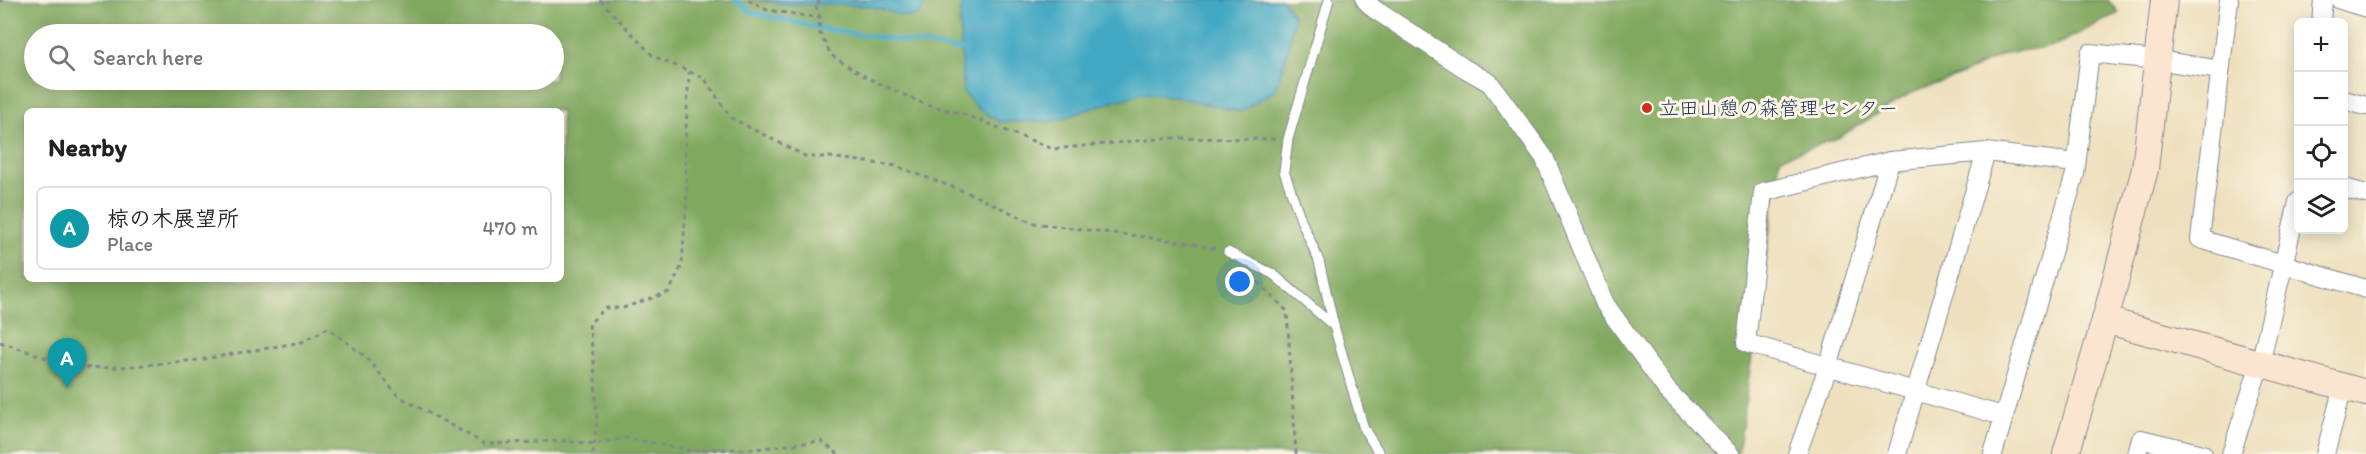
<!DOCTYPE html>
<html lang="en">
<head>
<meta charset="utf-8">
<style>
  :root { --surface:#fff; --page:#f2f2f2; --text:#222; --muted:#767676; --line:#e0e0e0; --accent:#c8321e }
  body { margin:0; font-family:Itim,"Klee One",sans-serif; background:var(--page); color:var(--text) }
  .controls { position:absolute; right:18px; top:18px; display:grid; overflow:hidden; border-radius:9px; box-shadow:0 3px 15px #0003 }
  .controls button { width:54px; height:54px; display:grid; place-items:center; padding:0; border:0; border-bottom:2px solid var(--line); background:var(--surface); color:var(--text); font:30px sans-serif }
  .you { position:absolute; left:1240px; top:282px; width:21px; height:21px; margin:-15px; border:4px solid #fff; border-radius:50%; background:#1a73e8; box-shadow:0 0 0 9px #1a73e833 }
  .badge { display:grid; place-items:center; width:39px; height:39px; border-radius:50%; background:var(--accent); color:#fff; font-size:20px; font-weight:700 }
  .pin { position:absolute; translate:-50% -50px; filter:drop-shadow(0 2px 3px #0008) }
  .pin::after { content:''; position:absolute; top:32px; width:21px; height:18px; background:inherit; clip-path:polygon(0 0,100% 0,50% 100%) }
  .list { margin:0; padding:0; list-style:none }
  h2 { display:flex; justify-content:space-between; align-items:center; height:78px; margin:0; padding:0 24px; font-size:26px }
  h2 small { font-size:20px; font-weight:400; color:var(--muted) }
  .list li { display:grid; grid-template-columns:39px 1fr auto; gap:18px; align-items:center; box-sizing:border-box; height:84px; margin:0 12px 12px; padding:0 12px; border:2px solid var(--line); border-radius:9px }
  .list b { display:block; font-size:22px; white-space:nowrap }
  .list p { margin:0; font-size:20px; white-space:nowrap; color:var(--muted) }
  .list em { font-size:20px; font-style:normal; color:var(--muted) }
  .icon { flex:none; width:33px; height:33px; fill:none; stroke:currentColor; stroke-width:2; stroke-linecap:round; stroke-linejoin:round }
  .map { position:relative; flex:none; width:2366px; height:454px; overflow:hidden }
  .search { position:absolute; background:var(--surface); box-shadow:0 3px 15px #0003; left:24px; top:24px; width:540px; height:66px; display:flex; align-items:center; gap:15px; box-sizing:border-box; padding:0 21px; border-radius:33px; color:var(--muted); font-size:22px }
  .panel { position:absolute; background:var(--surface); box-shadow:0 3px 15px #0003; left:24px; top:108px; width:540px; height:174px; border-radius:9px }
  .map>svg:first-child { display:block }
  .forest { fill:#80a85f; stroke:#4e6c5e; stroke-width:1.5; fill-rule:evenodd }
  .water { fill:#43a8c3; stroke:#2f6c90; stroke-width:1.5 }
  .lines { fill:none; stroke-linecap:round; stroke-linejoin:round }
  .stream { stroke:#43a8c3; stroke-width:5 }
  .lane-casing { stroke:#84888e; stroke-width:11 }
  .street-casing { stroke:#84888e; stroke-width:20 }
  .secondary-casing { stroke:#84888e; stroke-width:28 }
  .path { stroke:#84888e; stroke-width:3; stroke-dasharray:4.5 4.5; stroke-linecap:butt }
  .lane { stroke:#fff; stroke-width:9 }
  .street { stroke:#fff; stroke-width:18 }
  .secondary { stroke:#fce5d0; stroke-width:26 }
  .poi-dot { fill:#c8321e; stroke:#fcf5e5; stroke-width:2 }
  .labels { text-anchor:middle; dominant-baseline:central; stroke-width:6; stroke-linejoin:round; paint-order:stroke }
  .poi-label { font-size:20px; fill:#1b2f5e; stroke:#fcf5e5; text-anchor:start }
</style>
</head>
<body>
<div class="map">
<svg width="2366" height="454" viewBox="0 0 2366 454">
  <rect width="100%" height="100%" fill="#fcf5e5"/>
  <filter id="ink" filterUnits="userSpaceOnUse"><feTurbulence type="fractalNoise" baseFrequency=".0167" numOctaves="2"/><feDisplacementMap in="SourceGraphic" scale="12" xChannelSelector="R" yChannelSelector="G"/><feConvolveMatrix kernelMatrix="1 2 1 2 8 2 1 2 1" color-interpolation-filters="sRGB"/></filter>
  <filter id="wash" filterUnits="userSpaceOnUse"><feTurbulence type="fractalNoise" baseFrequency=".008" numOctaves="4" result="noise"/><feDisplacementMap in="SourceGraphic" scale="24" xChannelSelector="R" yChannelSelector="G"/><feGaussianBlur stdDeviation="1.35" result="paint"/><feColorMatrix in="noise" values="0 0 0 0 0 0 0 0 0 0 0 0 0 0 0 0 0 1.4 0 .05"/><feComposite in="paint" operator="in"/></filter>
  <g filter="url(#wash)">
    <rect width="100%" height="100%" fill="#eee0be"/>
    <path class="forest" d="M 0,0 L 2108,0 L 2119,13 L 2054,46 L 2006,53 L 1958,76 L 1909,94 L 1838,138 L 1780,158 L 1738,454 L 0,454 ZM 34,34 L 554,34 L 554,80 L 34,80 ZM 27,111 L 561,111 L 561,279 L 27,279 Z"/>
    <g class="water">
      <path d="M 759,0 L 924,0 L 923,10 L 917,16 C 899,18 885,8 867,6 C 831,2 794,8 759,0 Z"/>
      <path d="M 963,0 L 1283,0 L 1294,17 L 1287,55 L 1275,90 L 1240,112 L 1178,97 L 1144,93 L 1092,108 L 1052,122 L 1000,122 L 978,109 L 963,92 L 960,20 Z"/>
    </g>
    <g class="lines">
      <path class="stream" d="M 735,0 L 753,13 L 825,29 L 960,50"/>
    </g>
  </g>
  <g filter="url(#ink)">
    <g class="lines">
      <g class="lane-casing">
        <g id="lane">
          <path d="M 1228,252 L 1273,274 L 1334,326 L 1319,261 L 1301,220 L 1284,171 L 1288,139 L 1329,0"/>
          <path d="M 1334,326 L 1364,429 L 1380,454"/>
        </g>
      </g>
      <g class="street-casing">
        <g id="street">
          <path d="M 1365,0 L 1374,9 L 1464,68 L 1490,83 L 1544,157 L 1605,304 L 1667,390 L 1730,454"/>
          <path d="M 2229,0 L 2200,239 L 2366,289"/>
          <path d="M 2340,0 L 2366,8"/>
          <path d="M 2321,22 L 2323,0"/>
          <path d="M 2344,100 L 2366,106"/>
          <path d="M 2344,188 L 2366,194"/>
          <path d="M 2003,416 L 1746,343 L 1763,192 L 1890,161 L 1986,152 L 2075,163"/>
          <path d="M 1797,454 L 1828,367 L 1890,161"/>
          <path d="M 1897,454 L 1986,152"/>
          <path d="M 1993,454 L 2075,174 L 2090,53 L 2157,60 L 2220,70"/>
          <path d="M 2137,454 L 2141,439 L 2203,454"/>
          <path d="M 2231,454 L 2260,364 L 2298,202"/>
          <path d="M 2325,454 L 2343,387"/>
        </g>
      </g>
      <g class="secondary-casing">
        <g id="secondary">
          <path d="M 2105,320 L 2366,393"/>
          <path d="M 2066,454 L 2105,320 L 2145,169 L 2164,0"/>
        </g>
      </g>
      <g class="path">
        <path d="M 600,0 L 653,56 L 704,78 L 731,118 L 807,157 L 830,157 L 896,166 L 971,194 L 1033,223 L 1192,243 L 1216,249"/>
        <path d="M 748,0 L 767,10 L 820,18"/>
        <path d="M 818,0 L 819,2 L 815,3 L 820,18 L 819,31 L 831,55 L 866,77 L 924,104 L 966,115 L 1053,149 L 1167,138 L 1277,139"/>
        <path d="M 0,2 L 2,0"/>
        <path d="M 1258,282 L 1287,311 L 1296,454"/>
        <path d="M 0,342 L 76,368 L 122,367 L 198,360 L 302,342 L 328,328 L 367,358 L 398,396 L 485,444 L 563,441 L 594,444 L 626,438 L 688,450 L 754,449 L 821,441 L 838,454"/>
        <path d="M 593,454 L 597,420 L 594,362 L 589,324 L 605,308 L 623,308 L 669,292 L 682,265 L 687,193 L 685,147 L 689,72"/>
      </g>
      <use href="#lane" class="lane"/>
      <use href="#street" class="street"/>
      <use href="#secondary" class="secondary"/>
    </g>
  </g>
  <circle class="poi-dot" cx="1647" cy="108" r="6"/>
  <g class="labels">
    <g class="poi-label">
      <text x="1659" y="108">立田山憩の森管理センター</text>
    </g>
  </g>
</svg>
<div class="controls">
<button>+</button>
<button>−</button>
<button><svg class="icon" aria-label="locate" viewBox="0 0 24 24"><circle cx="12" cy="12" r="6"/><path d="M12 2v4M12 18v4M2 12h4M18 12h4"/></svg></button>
<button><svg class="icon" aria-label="layers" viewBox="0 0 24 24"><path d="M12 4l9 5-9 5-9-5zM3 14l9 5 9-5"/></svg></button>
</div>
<div class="you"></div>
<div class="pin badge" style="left:67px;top:388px;background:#0f9aa8">A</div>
<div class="search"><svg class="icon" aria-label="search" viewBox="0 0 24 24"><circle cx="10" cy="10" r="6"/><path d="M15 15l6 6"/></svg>Search here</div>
<section class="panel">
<h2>Nearby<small></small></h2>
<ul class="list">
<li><span class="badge" style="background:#0f9aa8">A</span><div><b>椋の木展望所</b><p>Place</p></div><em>470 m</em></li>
</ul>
</section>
</div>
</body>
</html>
